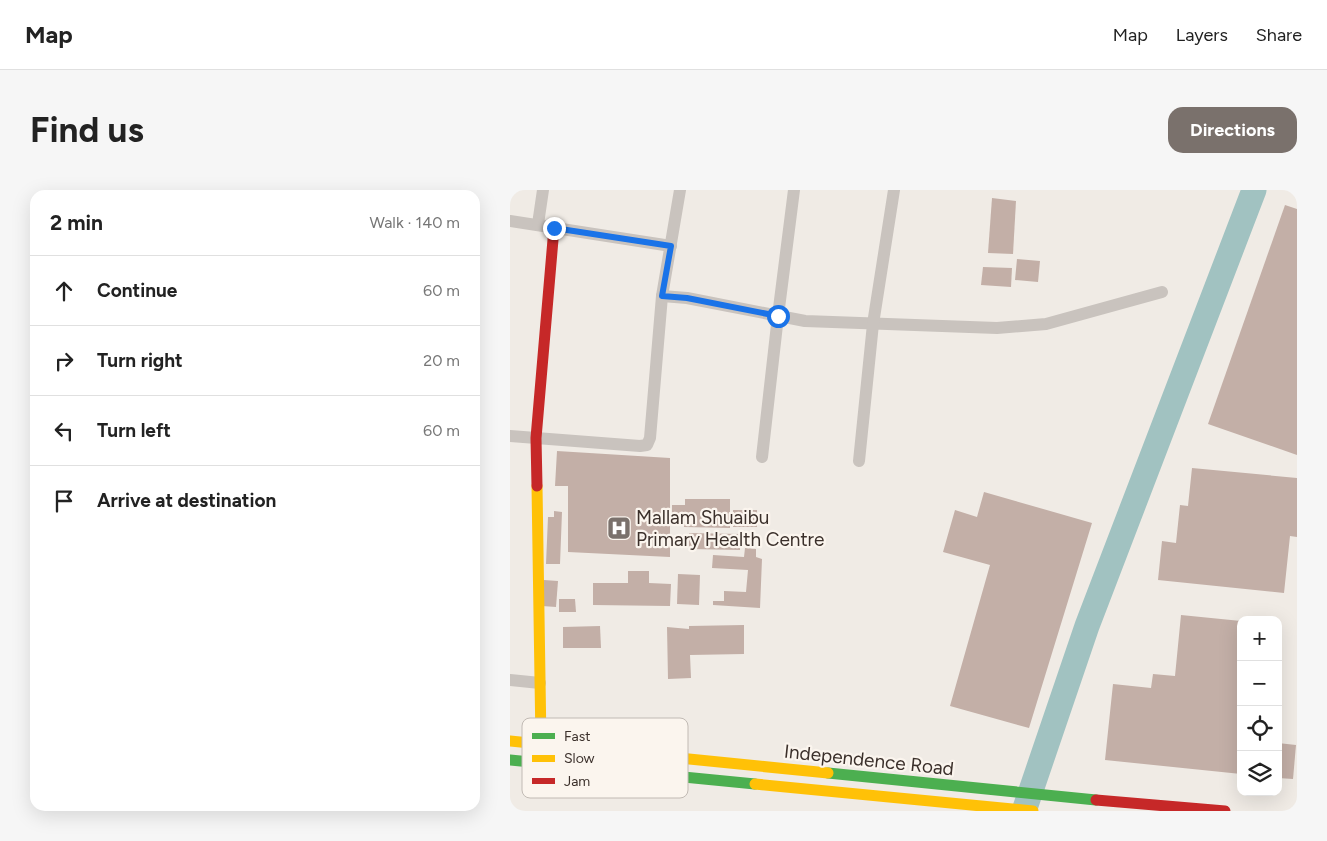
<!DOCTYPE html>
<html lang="en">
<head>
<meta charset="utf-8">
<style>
  :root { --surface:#fff; --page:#f6f6f6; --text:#222; --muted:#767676; --line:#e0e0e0; --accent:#7a716c }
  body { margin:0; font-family:Figtree,sans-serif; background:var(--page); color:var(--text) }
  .controls { position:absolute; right:15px; bottom:15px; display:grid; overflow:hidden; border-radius:10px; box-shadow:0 5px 20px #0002 }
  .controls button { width:45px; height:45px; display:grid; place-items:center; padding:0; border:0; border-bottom:1px solid var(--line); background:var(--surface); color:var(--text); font:25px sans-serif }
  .stop { position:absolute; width:15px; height:15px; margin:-11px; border:4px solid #1a73e8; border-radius:50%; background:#fff }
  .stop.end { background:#1a73e8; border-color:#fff; box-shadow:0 1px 5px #0008 }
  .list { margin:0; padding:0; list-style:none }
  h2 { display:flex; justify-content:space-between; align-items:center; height:65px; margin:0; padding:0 20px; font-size:21px }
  h2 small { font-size:16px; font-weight:400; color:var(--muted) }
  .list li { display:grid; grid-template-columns:32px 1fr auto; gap:15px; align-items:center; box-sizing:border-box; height:70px; padding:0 20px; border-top:1px solid var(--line) }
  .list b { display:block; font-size:19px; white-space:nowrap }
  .list em { font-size:16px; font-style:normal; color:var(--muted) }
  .icon { flex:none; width:28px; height:28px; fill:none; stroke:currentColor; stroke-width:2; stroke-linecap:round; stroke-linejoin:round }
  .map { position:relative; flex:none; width:787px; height:621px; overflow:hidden; border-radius:15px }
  header { display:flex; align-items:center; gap:30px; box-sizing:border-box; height:70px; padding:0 25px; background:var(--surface); border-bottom:1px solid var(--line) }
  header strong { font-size:24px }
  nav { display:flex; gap:28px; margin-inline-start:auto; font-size:18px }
  .intro { display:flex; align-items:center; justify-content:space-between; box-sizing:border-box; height:120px; padding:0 30px }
  h1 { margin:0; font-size:35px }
  .button { padding:12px 22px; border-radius:15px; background:var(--accent); color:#fff; font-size:18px; font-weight:700 }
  main { display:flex; gap:30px; padding:0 30px }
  aside { flex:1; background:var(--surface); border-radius:15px; box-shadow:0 5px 20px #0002 }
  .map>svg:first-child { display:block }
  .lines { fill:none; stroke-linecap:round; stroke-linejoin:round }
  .river { stroke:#a1c2c1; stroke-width:25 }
  .building { fill:#c3afa7 }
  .street { stroke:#c9c3be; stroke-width:12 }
  .fast { stroke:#4caf50; stroke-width:11 }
  .slow { stroke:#ffc107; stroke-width:11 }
  .jam { stroke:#c62828; stroke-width:11 }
  .route { stroke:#1a73e8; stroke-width:6 }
  .labels { text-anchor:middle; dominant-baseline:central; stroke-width:4.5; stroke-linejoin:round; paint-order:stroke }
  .poi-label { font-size:19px; fill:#3b302b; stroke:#fbf5ee; text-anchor:start }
  .street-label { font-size:19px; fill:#3b302b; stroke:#fbf5ee }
  .key { fill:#fbf5ee; stroke:#c1bab4; stroke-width:1 }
  .key-label { font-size:14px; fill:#3b302b }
</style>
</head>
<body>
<header>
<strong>Map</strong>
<nav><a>Map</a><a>Layers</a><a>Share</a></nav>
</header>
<div class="intro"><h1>Find us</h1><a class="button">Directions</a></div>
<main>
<aside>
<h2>2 min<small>Walk · 140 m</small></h2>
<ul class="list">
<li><svg class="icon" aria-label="ahead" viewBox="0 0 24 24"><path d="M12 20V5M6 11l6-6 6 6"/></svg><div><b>Continue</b></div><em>60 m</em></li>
<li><svg class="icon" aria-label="right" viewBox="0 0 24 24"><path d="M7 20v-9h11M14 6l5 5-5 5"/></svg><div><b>Turn right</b></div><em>20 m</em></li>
<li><svg class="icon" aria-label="left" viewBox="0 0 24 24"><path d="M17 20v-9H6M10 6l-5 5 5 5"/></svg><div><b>Turn left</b></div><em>60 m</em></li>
<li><svg class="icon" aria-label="arrive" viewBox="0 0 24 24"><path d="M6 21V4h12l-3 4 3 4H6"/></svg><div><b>Arrive at destination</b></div></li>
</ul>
</aside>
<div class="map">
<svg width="787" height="621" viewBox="0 0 787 621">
  <rect width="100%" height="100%" fill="#f0ebe5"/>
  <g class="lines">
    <path class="river" d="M 514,621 L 577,436 L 744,0"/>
  </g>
  <g class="building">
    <path d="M 482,8 L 506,11 L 503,64 L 478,63 Z"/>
    <path d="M 775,15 L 787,19 L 787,265 L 698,234 Z"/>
    <path d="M 507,69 L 530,71 L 528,92 L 505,90 Z"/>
    <path d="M 473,77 L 502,78 L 501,97 L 471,95 Z"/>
    <path d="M 47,261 L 160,268 L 160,367 L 58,362 L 58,296 L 45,296 Z"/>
    <path d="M 682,278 L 787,288 L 787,347 L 780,346 L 774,403 L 648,390 L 652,351 L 666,353 L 670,315 L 678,316 Z"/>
    <path d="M 474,302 L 582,333 L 519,538 L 440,516 L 480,375 L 433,362 L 445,320 L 467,327 Z"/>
    <path d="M 175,309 L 220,309 L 220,338 L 174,337 L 174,333 L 162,333 L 162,315 L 175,315 Z"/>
    <rect x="223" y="320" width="24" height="17"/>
    <path d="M 44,321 L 52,322 L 50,374 L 36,374 L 38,327 L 44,327 Z"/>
    <path d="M 179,343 L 230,344 L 230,360 L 179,359 Z"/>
    <path d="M 235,358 L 246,359 L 246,367 L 252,369 L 250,418 L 203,415 L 203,411 L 214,411 L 214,401 L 236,402 L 238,380 L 202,378 L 203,365 L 234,367 Z"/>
    <path d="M 118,381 L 139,381 L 139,393 L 161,394 L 160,416 L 83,415 L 83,393 L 118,393 Z"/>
    <path d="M 168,384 L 190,385 L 189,415 L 167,414 Z"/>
    <path d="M 34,390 L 48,391 L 46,417 L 32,416 Z"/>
    <path d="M 49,409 L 65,409 L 66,422 L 49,422 Z"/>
    <path d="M 671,425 L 731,431 L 731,584 L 595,570 L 603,494 L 641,498 L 643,484 L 665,486 Z"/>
    <path d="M 234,435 L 234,464 L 180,465 L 181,488 L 158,489 L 157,437 L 179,439 L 179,436 Z"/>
    <path d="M 90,436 L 91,458 L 53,458 L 53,437 Z"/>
    <path d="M 768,553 L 786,555 L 783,589 L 768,588 Z"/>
  </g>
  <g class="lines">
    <g class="street">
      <path d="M 0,31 L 161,56"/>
      <path d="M 28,34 L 33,0"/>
      <path d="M 152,106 L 177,108 L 295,131 L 487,138 L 536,134 L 652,102"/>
      <path d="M 0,246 L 130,256 L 137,255 L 140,248 L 152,106 L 170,0"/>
      <path d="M 252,267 L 268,126 L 284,0"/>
      <path d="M 349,271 L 363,134 L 384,0"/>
      <path d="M 0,490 L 30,493"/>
    </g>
    <g class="fast">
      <path d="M 0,570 L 245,594"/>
      <path d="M 318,583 L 586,610"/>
    </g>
    <g class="slow">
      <path d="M 27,296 L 31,553"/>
      <path d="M 0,551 L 318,583"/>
      <path d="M 245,594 L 523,621"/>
    </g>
    <g class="jam">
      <path d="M 27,296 L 26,248 L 44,38"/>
      <path d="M 586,610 L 715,621"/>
    </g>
  </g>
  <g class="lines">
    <path class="route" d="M 44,38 L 161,56 L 152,106 L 177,108 L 268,126"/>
  </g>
  <defs>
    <g id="hospital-square" transform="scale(1.25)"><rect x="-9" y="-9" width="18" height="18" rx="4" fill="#7a716c" stroke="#fbf5ee"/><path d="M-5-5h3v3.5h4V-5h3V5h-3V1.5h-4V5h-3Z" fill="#fff"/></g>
  </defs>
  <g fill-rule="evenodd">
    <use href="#hospital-square" x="109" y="338"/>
  </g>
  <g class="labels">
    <g class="poi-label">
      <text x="126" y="327">Mallam Shuaibu<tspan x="126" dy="22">Primary Health Centre</tspan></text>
    </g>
    <g class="street-label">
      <text transform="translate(359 570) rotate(6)">Independence Road</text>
    </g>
  </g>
  <rect x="12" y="528" width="166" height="80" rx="8" class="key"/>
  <rect x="22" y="543" width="23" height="6" fill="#4caf50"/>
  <rect x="22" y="565" width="23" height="7" fill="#ffc107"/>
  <rect x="22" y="588" width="23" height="6" fill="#c62828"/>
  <g class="key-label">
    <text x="54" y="551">Fast</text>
    <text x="54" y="573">Slow</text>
    <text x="54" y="596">Jam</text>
  </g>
</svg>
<div class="controls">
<button>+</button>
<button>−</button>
<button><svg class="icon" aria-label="locate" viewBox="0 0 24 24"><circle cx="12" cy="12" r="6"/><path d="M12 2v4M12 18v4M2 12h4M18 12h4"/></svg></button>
<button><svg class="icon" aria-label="layers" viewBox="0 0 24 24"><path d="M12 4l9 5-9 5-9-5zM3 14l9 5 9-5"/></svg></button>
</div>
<div class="stop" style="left:268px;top:126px"></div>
<div class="stop end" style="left:44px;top:38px"></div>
</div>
</main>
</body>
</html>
